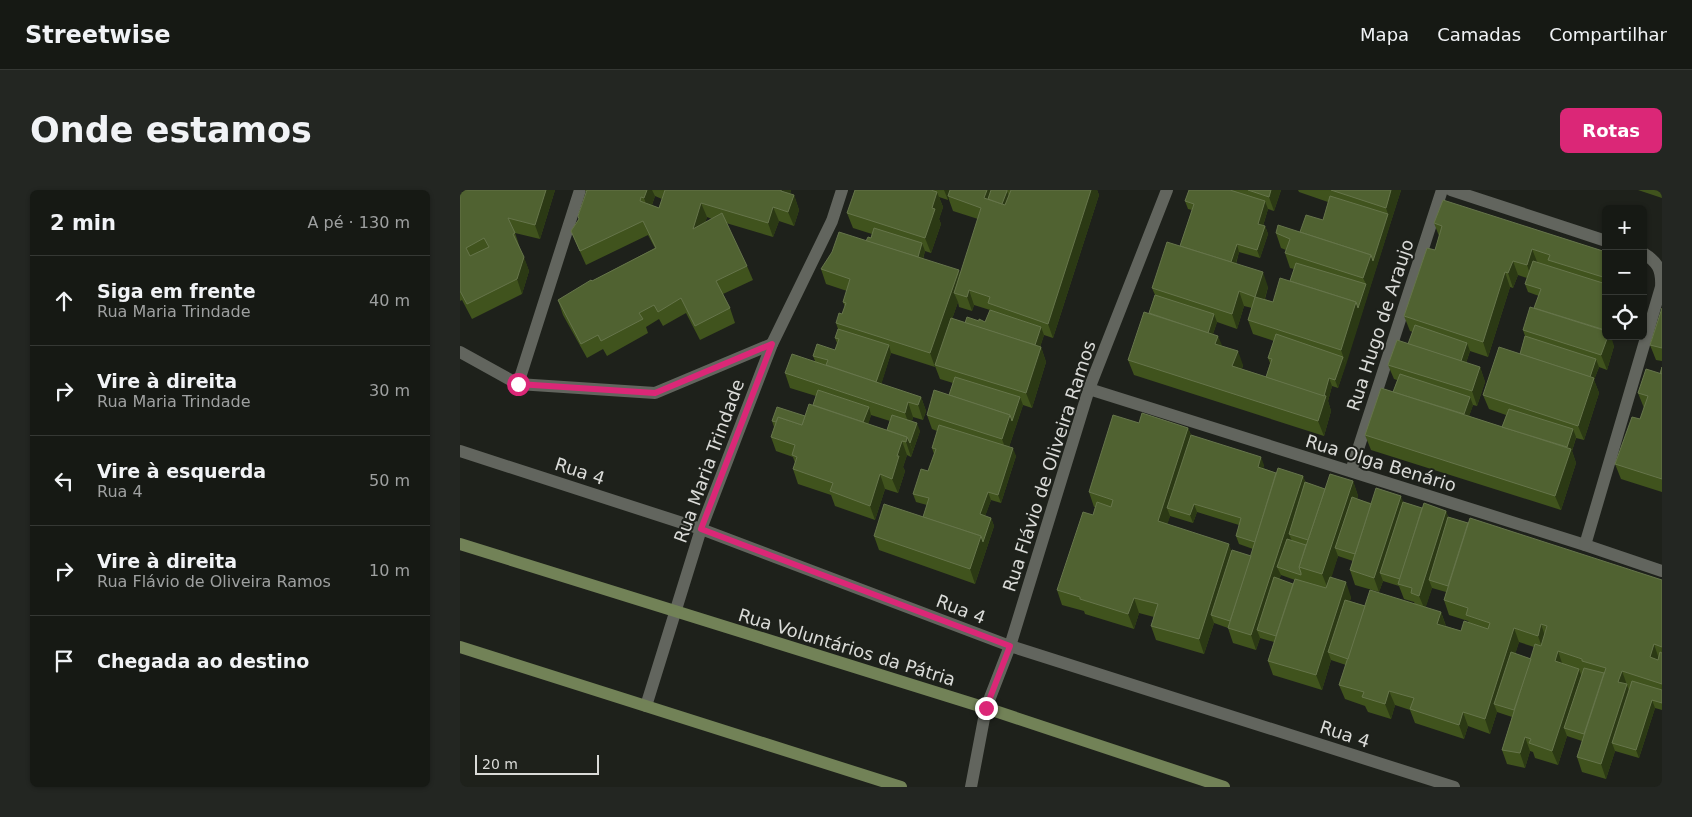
<!DOCTYPE html>
<html lang="pt">
<head>
<meta charset="utf-8">
<style>
  :root { --surface:#161914; --page:#232622; --text:#f1f3f6; --muted:#9ea0a0; --line:#353834; --accent:#db2777 }
  body { margin:0; font-family:"DejaVu Sans",sans-serif; background:var(--page); color:var(--text) }
  .controls { position:absolute; right:15px; top:15px; display:grid; overflow:hidden; border-radius:8px; box-shadow:0 1px 4px #0004 }
  .controls button { width:45px; height:45px; display:grid; place-items:center; padding:0; border:0; border-bottom:1px solid var(--line); background:var(--surface); color:var(--text); font:25px sans-serif }
  .scale { position:absolute; left:15px; bottom:12px; width:124px; box-sizing:border-box; padding-left:5px; border:2px solid #dadbd8; border-top:0; font-size:14px; line-height:18px; white-space:nowrap; color:#dadbd8; -webkit-text-stroke:4px #1e211b; paint-order:stroke }
  .stop { position:absolute; width:15px; height:15px; margin:-11px; border:4px solid #db2777; border-radius:50%; background:#fff }
  .stop.end { background:#db2777; border-color:#fff; box-shadow:0 1px 5px #0008 }
  .list { margin:0; padding:0; list-style:none }
  h2 { display:flex; justify-content:space-between; align-items:center; height:65px; margin:0; padding:0 20px; font-size:21px }
  h2 small { font-size:16px; font-weight:400; color:var(--muted) }
  .list li { display:grid; grid-template-columns:32px 1fr auto; gap:15px; align-items:center; box-sizing:border-box; height:90px; padding:0 20px; border-top:1px solid var(--line) }
  .list b { display:block; font-size:19px; white-space:nowrap }
  .list p { margin:0; font-size:16px; white-space:nowrap; color:var(--muted) }
  .list em { font-size:16px; font-style:normal; color:var(--muted) }
  .icon { flex:none; width:28px; height:28px; fill:none; stroke:currentColor; stroke-width:2; stroke-linecap:round; stroke-linejoin:round }
  .map { position:relative; flex:none; width:1202px; height:597px; overflow:hidden; border-radius:8px }
  header { display:flex; align-items:center; gap:30px; box-sizing:border-box; height:70px; padding:0 25px; background:var(--surface); border-bottom:1px solid var(--line) }
  header strong { font-size:24px }
  nav { display:flex; gap:28px; margin-inline-start:auto; font-size:18px }
  .intro { display:flex; align-items:center; justify-content:space-between; box-sizing:border-box; height:120px; padding:0 30px }
  h1 { margin:0; font-size:35px }
  .button { padding:12px 22px; border-radius:8px; background:var(--accent); color:#fff; font-size:18px; font-weight:700 }
  main { display:flex; gap:30px; padding:0 30px }
  aside { flex:1; background:var(--surface); border-radius:8px; box-shadow:0 1px 4px #0004 }
  .map>svg:first-child { display:block }
  .lines { fill:none; stroke-linecap:round; stroke-linejoin:round }
  .service { stroke:#62655e; stroke-width:12 }
  .minor { stroke:#62655e; stroke-width:12 }
  .secondary { stroke:#728257; stroke-width:12 }
  .wall { fill:#40531d; fill-rule:evenodd }
  .shaded-wall { fill:#2b3914 }
  .building { fill:#506231; stroke:#66754b; fill-rule:evenodd }
  .route { stroke:#db2777; stroke-width:6 }
  .labels { text-anchor:middle; dominant-baseline:central; stroke-width:4; stroke-linejoin:round; paint-order:stroke }
  .street-label { font-size:18px; fill:#dadbd8; stroke:#1e211b }
</style>
</head>
<body>
<header>
<strong>Streetwise</strong>
<nav><a>Mapa</a><a>Camadas</a><a>Compartilhar</a></nav>
</header>
<div class="intro"><h1>Onde estamos</h1><a class="button">Rotas</a></div>
<main>
<aside>
<h2>2 min<small>A pé · 130 m</small></h2>
<ul class="list">
<li><svg class="icon" aria-label="ahead" viewBox="0 0 24 24"><path d="M12 20V5M6 11l6-6 6 6"/></svg><div><b>Siga em frente</b><p>Rua Maria Trindade</p></div><em>40 m</em></li>
<li><svg class="icon" aria-label="right" viewBox="0 0 24 24"><path d="M7 20v-9h11M14 6l5 5-5 5"/></svg><div><b>Vire à direita</b><p>Rua Maria Trindade</p></div><em>30 m</em></li>
<li><svg class="icon" aria-label="left" viewBox="0 0 24 24"><path d="M17 20v-9H6M10 6l-5 5 5 5"/></svg><div><b>Vire à esquerda</b><p>Rua 4</p></div><em>50 m</em></li>
<li><svg class="icon" aria-label="right" viewBox="0 0 24 24"><path d="M7 20v-9h11M14 6l5 5-5 5"/></svg><div><b>Vire à direita</b><p>Rua Flávio de Oliveira Ramos</p></div><em>10 m</em></li>
<li><svg class="icon" aria-label="arrive" viewBox="0 0 24 24"><path d="M6 21V4h12l-3 4 3 4H6"/></svg><div><b>Chegada ao destino</b></div></li>
</ul>
</aside>
<div class="map">
<svg width="1202" height="597" viewBox="0 0 1202 597">
  <rect width="100%" height="100%" fill="#1e211b"/>
  <g class="lines">
    <path class="service" d="M 58,194 L 120,0"/>
    <g class="minor">
      <path d="M 991,0 L 1146,51"/>
      <path d="M 0,162 L 58,194 L 195,203 L 312,154"/>
      <path d="M 629,199 L 1125,355 L 1202,381"/>
      <path d="M 0,261 L 241,339 L 550,456 L 994,597"/>
      <path d="M 891,281 L 982,0"/>
      <path d="M 1125,355 L 1201,97 C 1202,80 1198,72 1183,63"/>
      <path d="M 186,516 L 241,339 L 312,154 L 372,31 L 382,0"/>
      <path d="M 511,597 L 526,518 L 550,456 L 629,199 L 707,0"/>
    </g>
    <g class="secondary">
      <path d="M 0,354 L 526,518 L 764,597"/>
      <path d="M 0,457 L 441,597"/>
    </g>
  </g>
  <g class="wall">
    <path d="M 0,0 L 95,0 L 80,49 L 55,43 L 60,58 L 69,81 L 62,104 L 12,129 L 2,110 L 0,111 Z"/>
    <path d="M 125,0 L 331,0 L 330,4 L 334,5 L 339,20 L 334,36 L 319,31 L 313,47 L 266,33 L 287,76 L 293,90 L 263,104 L 270,118 L 275,133 L 240,150 L 226,123 L 203,136 L 199,129 L 186,137 L 188,143 L 147,166 L 143,159 L 127,168 L 103,125 L 98,110 L 132,91 L 195,58 L 188,45 L 126,75 L 117,55 L 111,41 L 119,29 L 126,2 ZM 195,6 L 202,9 L 199,18 L 192,15 ZM 247,27 L 252,29 L 245,33 Z"/>
    <path d="M 395,0 L 637,0 L 639,5 L 593,148 L 584,145 L 580,157 L 581,157 L 586,172 L 572,218 L 563,215 L 549,257 L 556,266 L 541,313 L 531,310 L 525,326 L 531,328 L 534,336 L 515,394 L 419,360 L 414,346 L 463,327 L 467,315 L 456,312 L 453,304 L 468,281 L 474,264 L 472,258 L 477,241 L 472,239 L 467,225 L 489,205 L 493,193 L 480,189 L 475,176 L 475,177 L 431,163 L 421,194 L 461,207 L 466,221 L 463,230 L 453,227 L 452,231 L 460,241 L 451,267 L 447,265 L 443,277 L 445,281 L 438,303 L 425,299 L 415,330 L 375,316 L 371,305 L 338,294 L 333,279 L 335,273 L 333,267 L 316,261 L 311,247 L 314,237 L 312,231 L 345,226 L 353,215 L 356,206 L 330,198 L 325,183 L 355,171 L 353,166 L 375,160 L 377,153 L 375,148 L 378,139 L 376,133 L 382,124 L 385,117 L 383,112 L 387,101 L 366,94 L 361,79 L 411,48 L 412,44 L 393,38 L 387,23 ZM 479,7 L 488,10 L 488,7 L 493,21 L 518,29 L 500,84 L 463,69 L 465,61 L 471,63 L 481,34 L 479,29 L 483,17 ZM 498,112 L 499,117 L 512,121 L 514,115 L 530,120 L 525,132 L 519,131 L 505,133 L 492,129 ZM 411,225 L 430,231 L 427,240 L 408,234 Z"/>
    <path d="M 729,0 L 821,0 L 814,21 L 808,19 L 803,36 L 805,36 L 808,44 L 800,68 L 779,62 L 776,74 L 808,97 L 805,109 L 813,112 L 830,91 L 834,79 L 830,78 L 825,63 L 826,60 L 821,58 L 816,43 L 840,42 L 863,30 L 868,12 L 839,2 L 838,0 L 941,0 L 878,198 L 872,196 L 868,211 L 871,221 L 864,246 L 674,185 L 668,170 L 689,123 L 695,105 L 692,98 L 720,56 L 732,20 L 728,19 L 725,11 ZM 784,116 L 792,118 L 788,130 L 793,144 L 814,151 L 808,168 L 810,173 L 806,187 L 782,179 L 783,175 L 762,156 L 753,144 L 757,132 L 777,139 Z"/>
    <path d="M 1178,0 L 1202,0 L 1202,8 Z"/>
    <path d="M 974,33 L 1146,62 L 1146,146 L 1154,156 L 1147,180 L 1139,177 L 1134,190 L 1139,203 L 1124,250 L 1116,248 L 1112,261 L 1116,273 L 1101,320 L 911,260 L 905,245 L 933,202 L 937,190 L 934,189 L 928,175 L 948,154 L 953,142 L 950,141 L 944,126 L 975,60 L 979,46 ZM 1058,85 L 1067,88 L 1065,94 L 1068,102 L 1079,106 L 1074,118 L 1063,140 L 1065,146 L 1060,164 L 1023,205 L 1029,219 L 1046,225 L 1042,237 L 1009,226 L 1013,215 L 1017,216 L 1025,192 L 1020,177 L 1006,173 L 1010,161 L 1028,167 L 1050,97 L 1053,98 Z"/>
    <path d="M 1202,118 L 1202,171 L 1196,170 L 1190,155 Z"/>
    <path d="M 1202,177 L 1202,302 L 1161,289 L 1155,274 L 1180,229 L 1184,218 L 1178,203 L 1200,184 Z"/>
    <path d="M 679,233 L 728,238 L 731,245 L 804,275 L 803,278 L 816,283 L 843,286 L 845,292 L 865,299 L 893,291 L 898,306 L 897,309 L 911,313 L 943,312 L 962,318 L 986,321 L 988,327 L 1202,390 L 1202,520 L 1195,518 L 1179,568 L 1155,561 L 1146,589 L 1122,582 L 1117,567 L 1122,551 L 1107,546 L 1098,575 L 1075,568 L 1073,562 L 1070,561 L 1065,578 L 1047,574 L 1042,560 L 1052,527 L 1037,522 L 1030,544 L 1008,536 L 1004,549 L 955,533 L 950,520 L 935,515 L 931,529 L 908,522 L 905,516 L 885,509 L 879,495 L 886,475 L 871,470 L 862,500 L 813,485 L 808,471 L 814,452 L 800,448 L 796,460 L 773,453 L 768,438 L 754,433 L 744,464 L 696,450 L 691,436 L 694,427 L 679,423 L 674,439 L 625,424 L 624,421 L 602,415 L 597,400 L 633,325 L 635,317 L 634,317 L 629,302 ZM 737,322 L 779,335 L 776,346 L 779,354 L 793,359 L 791,366 L 771,361 L 707,334 L 710,326 L 733,333 ZM 878,366 L 893,371 L 890,380 L 895,395 L 919,402 L 923,391 L 939,396 L 944,409 L 954,412 L 955,414 L 905,416 L 890,411 L 891,407 L 871,387 ZM 821,385 L 835,390 L 833,394 L 819,389 ZM 972,398 L 986,402 L 984,410 L 989,425 L 1008,431 L 1009,433 L 1001,441 L 986,436 L 981,422 L 965,418 ZM 1059,452 L 1074,457 L 1071,469 L 1055,464 Z"/>
  </g>
  <g class="shaded-wall">
    <path d="M 86,0 L 95,0 L 80,49 L 75,35 Z"/>
    <path d="M 187,0 L 192,0 L 195,6 L 189,23 L 184,8 Z"/>
    <path d="M 321,0 L 331,0 L 326,15 L 321,1 Z"/>
    <path d="M 484,0 L 491,0 L 488,10 Z"/>
    <path d="M 527,0 L 536,0 L 532,16 L 524,8 Z"/>
    <path d="M 630,0 L 637,0 L 639,5 L 593,148 L 588,134 Z"/>
    <path d="M 811,0 L 821,0 L 814,21 L 809,7 Z"/>
    <path d="M 931,0 L 941,0 L 886,175 L 881,160 L 896,112 L 906,94 L 903,88 L 911,65 L 928,24 L 926,18 Z"/>
    <path d="M 547,1 L 550,9 L 543,27 L 540,19 Z"/>
    <path d="M 477,2 L 483,17 L 479,29 L 481,34 L 471,63 L 465,48 L 472,18 Z"/>
    <path d="M 334,5 L 339,20 L 334,36 L 328,22 Z"/>
    <path d="M 805,11 L 808,19 L 801,42 L 798,34 Z"/>
    <path d="M 241,13 L 247,27 L 238,54 L 233,39 Z"/>
    <path d="M 313,17 L 319,31 L 313,47 L 308,33 Z"/>
    <path d="M 805,36 L 808,44 L 800,68 L 797,60 Z"/>
    <path d="M 462,53 L 465,61 L 459,80 L 456,72 Z"/>
    <path d="M 777,54 L 779,62 L 772,85 L 769,77 Z"/>
    <path d="M 1072,59 L 1078,74 L 1072,90 L 1067,75 Z"/>
    <path d="M 64,67 L 69,81 L 62,104 L 57,89 Z"/>
    <path d="M 1053,71 L 1058,85 L 1053,98 L 1048,83 Z"/>
    <path d="M 499,80 L 504,95 L 494,103 L 498,112 L 476,175 L 475,175 L 475,177 L 470,163 Z"/>
    <path d="M 803,82 L 808,97 L 801,121 L 795,107 Z"/>
    <path d="M 1045,82 L 1050,97 L 1028,167 L 1023,152 Z"/>
    <path d="M 509,100 L 514,115 L 512,121 L 507,107 Z"/>
    <path d="M 779,101 L 784,116 L 777,139 L 772,124 Z"/>
    <path d="M 754,124 L 757,132 L 749,156 L 747,148 Z"/>
    <path d="M 581,137 L 584,145 L 576,169 L 573,161 Z"/>
    <path d="M 1146,138 L 1146,146 L 1151,146 L 1154,156 L 1147,180 L 1141,165 L 1143,145 Z"/>
    <path d="M 758,146 L 764,160 L 755,154 Z"/>
    <path d="M 1007,153 L 1010,161 L 1002,184 L 999,176 Z"/>
    <path d="M 429,155 L 431,163 L 418,205 L 415,197 Z"/>
    <path d="M 581,157 L 586,172 L 572,218 L 566,203 Z"/>
    <path d="M 778,161 L 783,175 L 778,191 L 772,176 Z"/>
    <path d="M 883,167 L 886,175 L 878,198 L 875,190 Z"/>
    <path d="M 1136,169 L 1139,177 L 1134,190 L 1139,203 L 1124,250 L 1118,236 L 1129,192 Z"/>
    <path d="M 1020,177 L 1025,192 L 1017,216 L 1012,201 Z"/>
    <path d="M 869,188 L 872,196 L 868,211 L 871,221 L 864,246 L 858,231 L 862,210 Z"/>
    <path d="M 461,207 L 466,221 L 463,230 L 458,215 Z"/>
    <path d="M 560,207 L 563,215 L 547,263 L 542,249 L 550,225 Z"/>
    <path d="M 1010,207 L 1013,215 L 1005,238 L 1002,230 Z"/>
    <path d="M 448,212 L 453,227 L 450,238 L 445,223 Z"/>
    <path d="M 409,217 L 411,225 L 405,245 L 402,237 Z"/>
    <path d="M 457,233 L 460,241 L 453,261 L 450,253 Z"/>
    <path d="M 728,238 L 734,253 L 707,318 L 710,326 L 704,345 L 698,331 Z"/>
    <path d="M 1113,239 L 1116,247 L 1112,261 L 1116,273 L 1101,320 L 1095,306 L 1106,263 Z"/>
    <path d="M 447,247 L 453,261 L 451,267 L 446,252 Z"/>
    <path d="M 442,251 L 447,265 L 443,277 L 445,281 L 438,303 L 432,289 L 437,266 Z"/>
    <path d="M 553,258 L 556,266 L 541,313 L 538,305 Z"/>
    <path d="M 801,267 L 804,275 L 801,285 L 798,277 Z"/>
    <path d="M 420,284 L 425,299 L 415,330 L 410,316 Z"/>
    <path d="M 843,286 L 848,300 L 829,344 L 832,351 L 817,377 L 821,385 L 802,441 L 797,440 L 800,448 L 796,460 L 791,445 Z"/>
    <path d="M 893,291 L 898,306 L 880,360 L 875,358 L 878,366 L 868,399 L 862,384 Z"/>
    <path d="M 528,302 L 531,310 L 523,332 L 520,324 Z"/>
    <path d="M 941,306 L 946,320 L 920,383 L 923,391 L 919,402 L 914,388 Z"/>
    <path d="M 734,314 L 737,322 L 733,333 L 730,325 Z"/>
    <path d="M 986,321 L 991,335 L 969,390 L 972,398 L 965,420 L 959,406 Z"/>
    <path d="M 531,328 L 534,336 L 515,394 L 510,379 L 521,346 Z"/>
    <path d="M 769,354 L 774,369 L 751,425 L 754,433 L 744,464 L 739,449 Z"/>
    <path d="M 886,392 L 891,407 L 873,464 L 868,462 L 871,470 L 862,500 L 856,485 Z"/>
    <path d="M 674,408 L 679,423 L 674,439 L 668,424 Z"/>
    <path d="M 981,422 L 986,437 L 977,434 Z"/>
    <path d="M 1081,434 L 1086,449 L 1083,460 L 1078,446 Z"/>
    <path d="M 1054,438 L 1059,452 L 1039,515 L 1034,514 L 1037,522 L 1030,544 L 1025,529 Z"/>
    <path d="M 1194,454 L 1199,469 L 1195,482 L 1190,467 Z"/>
    <path d="M 1098,461 L 1103,476 L 1095,471 Z"/>
    <path d="M 1119,479 L 1124,493 L 1104,538 L 1107,546 L 1098,575 L 1092,561 Z"/>
    <path d="M 1162,481 L 1172,509 L 1152,553 L 1155,561 L 1146,589 L 1141,574 L 1158,492 Z"/>
    <path d="M 929,501 L 935,515 L 931,529 L 925,514 Z"/>
    <path d="M 1192,510 L 1195,518 L 1179,568 L 1176,560 Z"/>
    <path d="M 1003,522 L 1008,536 L 1004,549 L 999,535 Z"/>
    <path d="M 1065,547 L 1070,561 L 1065,578 L 1060,563 Z"/>
  </g>
  <g class="building">
    <path d="M 0,0 L 86,0 L 75,35 L 48,28 L 55,43 L 53,44 L 64,67 L 57,89 L 7,114 L 0,101 ZM 24,48 L 29,57 L 10,66 L 6,58 Z"/>
    <path d="M 127,0 L 187,0 L 184,8 L 181,7 L 180,11 L 199,18 L 205,0 L 321,0 L 321,1 L 334,5 L 328,22 L 313,17 L 308,33 L 241,13 L 233,39 L 262,23 L 287,76 L 256,91 L 270,118 L 235,136 L 221,108 L 198,122 L 194,115 L 179,123 L 183,129 L 141,151 L 138,145 L 121,154 L 98,110 L 131,90 L 132,91 L 196,58 L 183,31 L 120,61 L 111,41 L 119,29 L 118,26 Z"/>
    <path d="M 395,0 L 471,0 L 477,2 L 472,18 L 475,19 L 465,48 L 387,23 Z"/>
    <path d="M 490,0 L 527,0 L 524,8 L 545,15 L 551,0 L 631,0 L 588,134 L 528,113 L 530,107 L 509,100 L 507,107 L 494,103 L 521,18 L 488,6 Z"/>
    <path d="M 531,0 L 547,0 L 547,1 L 542,14 L 528,9 Z"/>
    <path d="M 729,0 L 770,0 L 805,11 L 798,34 L 805,36 L 797,60 L 777,54 L 771,72 L 720,56 L 734,14 L 725,11 Z"/>
    <path d="M 788,0 L 811,0 L 809,7 Z"/>
    <path d="M 871,0 L 931,0 L 926,18 Z"/>
    <path d="M 870,6 L 928,24 L 913,71 L 911,65 L 840,42 L 846,25 L 863,30 Z"/>
    <path d="M 983,10 L 1146,62 L 1146,88 L 1088,70 L 1090,65 L 1072,59 L 1067,75 L 1053,71 L 1048,83 L 1045,82 L 1023,152 L 944,126 L 967,58 L 975,60 L 982,36 L 974,33 Z"/>
    <path d="M 818,35 L 911,65 L 903,88 L 825,63 L 830,49 L 816,43 Z"/>
    <path d="M 414,38 L 462,53 L 458,67 L 406,51 L 408,47 L 411,48 Z"/>
    <path d="M 379,42 L 499,80 L 470,163 L 376,133 L 379,123 L 382,124 L 386,113 L 383,112 L 390,89 L 361,79 L 372,62 Z"/>
    <path d="M 707,52 L 803,82 L 795,107 L 779,101 L 772,124 L 692,98 Z"/>
    <path d="M 1073,71 L 1146,94 L 1146,138 L 1145,140 L 1074,118 L 1081,99 L 1065,94 Z"/>
    <path d="M 836,73 L 906,94 L 898,118 L 896,112 L 830,91 Z"/>
    <path d="M 820,88 L 896,112 L 881,160 L 788,130 L 795,107 L 813,112 Z"/>
    <path d="M 695,105 L 754,124 L 748,143 L 689,123 Z"/>
    <path d="M 1070,117 L 1146,141 L 1146,146 L 1148,146 L 1141,165 L 1063,140 Z"/>
    <path d="M 1202,118 L 1202,158 L 1190,155 Z"/>
    <path d="M 530,120 L 581,137 L 575,155 L 505,133 L 507,127 L 519,131 L 519,129 L 525,132 Z"/>
    <path d="M 684,122 L 758,146 L 755,154 L 778,161 L 772,176 L 866,206 L 858,231 L 668,170 Z"/>
    <path d="M 491,128 L 581,157 L 566,203 L 475,175 Z"/>
    <path d="M 955,135 L 1007,153 L 1001,171 L 948,154 Z"/>
    <path d="M 378,139 L 429,155 L 416,192 L 366,175 L 368,170 L 353,166 L 357,154 L 375,160 L 379,149 L 375,148 Z"/>
    <path d="M 816,144 L 883,167 L 875,190 L 869,188 L 864,206 L 806,187 L 812,169 L 808,168 Z"/>
    <path d="M 1065,146 L 1136,169 L 1130,187 L 1060,164 Z"/>
    <path d="M 937,150 L 1020,177 L 1012,201 L 928,175 Z"/>
    <path d="M 1039,157 L 1134,188 L 1118,236 L 1023,205 Z"/>
    <path d="M 332,164 L 461,207 L 458,215 L 448,212 L 445,223 L 325,183 Z"/>
    <path d="M 1202,177 L 1202,184 L 1200,184 Z"/>
    <path d="M 1186,179 L 1202,184 L 1202,289 L 1155,274 L 1172,227 L 1180,229 L 1188,206 L 1178,203 Z"/>
    <path d="M 940,184 L 1010,207 L 1004,224 L 933,202 Z"/>
    <path d="M 495,187 L 560,207 L 552,231 L 550,225 L 489,205 Z"/>
    <path d="M 921,198 L 1111,259 L 1095,306 L 905,245 Z"/>
    <path d="M 358,200 L 409,217 L 403,232 L 353,215 Z"/>
    <path d="M 474,200 L 550,225 L 542,249 L 467,225 Z"/>
    <path d="M 349,214 L 447,247 L 446,252 L 442,251 L 437,266 L 439,266 L 432,289 L 420,284 L 410,316 L 370,301 L 373,293 L 333,279 L 337,267 L 332,265 L 335,255 L 311,247 L 318,227 L 342,235 Z"/>
    <path d="M 317,217 L 345,226 L 342,235 L 318,227 L 316,232 L 312,231 Z"/>
    <path d="M 1049,219 L 1113,239 L 1107,257 L 1042,237 Z"/>
    <path d="M 682,223 L 728,238 L 698,331 L 769,354 L 739,449 L 691,436 L 698,414 L 674,408 L 668,424 L 620,409 L 620,407 L 597,400 L 623,322 L 633,325 L 637,312 L 651,317 L 653,310 L 629,302 L 653,225 L 679,233 Z"/>
    <path d="M 432,225 L 457,233 L 450,253 L 447,247 L 427,240 Z"/>
    <path d="M 479,235 L 553,258 L 538,305 L 528,302 L 520,324 L 531,328 L 523,352 L 521,346 L 463,327 L 469,308 L 453,304 L 461,279 L 468,281 L 476,259 L 472,258 Z"/>
    <path d="M 731,245 L 801,267 L 798,277 L 816,283 L 795,352 L 776,346 L 781,328 L 734,314 L 730,325 L 707,318 Z"/>
    <path d="M 818,278 L 843,286 L 791,445 L 768,438 Z"/>
    <path d="M 870,284 L 893,291 L 862,384 L 839,377 Z"/>
    <path d="M 845,292 L 865,299 L 848,350 L 829,344 Z"/>
    <path d="M 916,298 L 941,306 L 914,388 L 890,380 Z"/>
    <path d="M 892,307 L 911,314 L 895,364 L 875,358 Z"/>
    <path d="M 943,312 L 962,318 L 940,389 L 920,383 Z"/>
    <path d="M 964,313 L 986,321 L 959,406 L 951,403 L 952,398 L 938,394 Z"/>
    <path d="M 424,314 L 521,346 L 510,379 L 414,346 Z"/>
    <path d="M 988,327 L 1008,333 L 988,396 L 969,390 Z"/>
    <path d="M 1010,328 L 1202,390 L 1202,457 L 1194,454 L 1190,467 L 1198,470 L 1200,462 L 1202,463 L 1202,494 L 1162,481 L 1158,492 L 1167,494 L 1141,574 L 1117,567 L 1146,478 L 1122,471 L 1122,469 L 1098,461 L 1095,471 L 1119,479 L 1092,561 L 1069,553 L 1071,549 L 1065,547 L 1060,563 L 1042,560 L 1075,454 L 1081,456 L 1087,436 L 1081,434 L 1078,446 L 1054,438 L 1025,529 L 1003,522 L 999,535 L 950,519 L 954,508 L 929,501 L 925,514 L 902,507 L 904,502 L 879,495 L 910,400 L 981,422 L 977,434 L 1001,441 L 1004,431 L 1028,439 L 1030,433 L 1006,425 L 1008,418 L 984,410 Z"/>
    <path d="M 827,349 L 846,355 L 839,377 L 841,383 L 841,385 L 817,377 Z"/>
    <path d="M 772,360 L 791,366 L 770,431 L 751,425 Z"/>
    <path d="M 814,387 L 833,394 L 816,446 L 797,440 Z"/>
    <path d="M 870,387 L 886,392 L 856,485 L 808,471 L 835,389 L 866,398 Z"/>
    <path d="M 885,410 L 905,416 L 888,469 L 868,462 Z"/>
    <path d="M 1051,462 L 1071,469 L 1054,520 L 1034,514 Z"/>
    <path d="M 1124,478 L 1144,483 L 1124,544 L 1104,538 Z"/>
    <path d="M 1172,491 L 1202,500 L 1202,513 L 1192,510 L 1176,560 L 1152,553 Z"/>
  </g>
  <g class="lines">
    <path class="route" d="M 58,194 L 195,203 L 312,154 L 241,339 L 550,456 L 526,518"/>
  </g>
  <g class="labels">
    <g class="street-label">
      <text transform="translate(920 135) rotate(-72)">Rua Hugo de Araujo</text>
      <text transform="translate(249 271) rotate(-70)">Rua Maria Trindade</text>
      <text transform="translate(921 273) rotate(17)">Rua Olga Benário</text>
      <text transform="translate(589 276) rotate(-72)">Rua Flávio de Oliveira Ramos</text>
      <text transform="translate(120 281) rotate(18)">Rua 4</text>
      <text transform="translate(501 419) rotate(21)">Rua 4</text>
      <text transform="translate(387 457) rotate(17)">Rua Voluntários da Pátria</text>
      <text transform="translate(885 544) rotate(18)">Rua 4</text>
    </g>
  </g>
</svg>
<div class="controls">
<button>+</button>
<button>−</button>
<button><svg class="icon" aria-label="locate" viewBox="0 0 24 24"><circle cx="12" cy="12" r="6"/><path d="M12 2v4M12 18v4M2 12h4M18 12h4"/></svg></button>
</div>
<div class="scale">20 m</div>
<div class="stop" style="left:58px;top:194px"></div>
<div class="stop end" style="left:526px;top:518px"></div>
</div>
</main>
</body>
</html>
